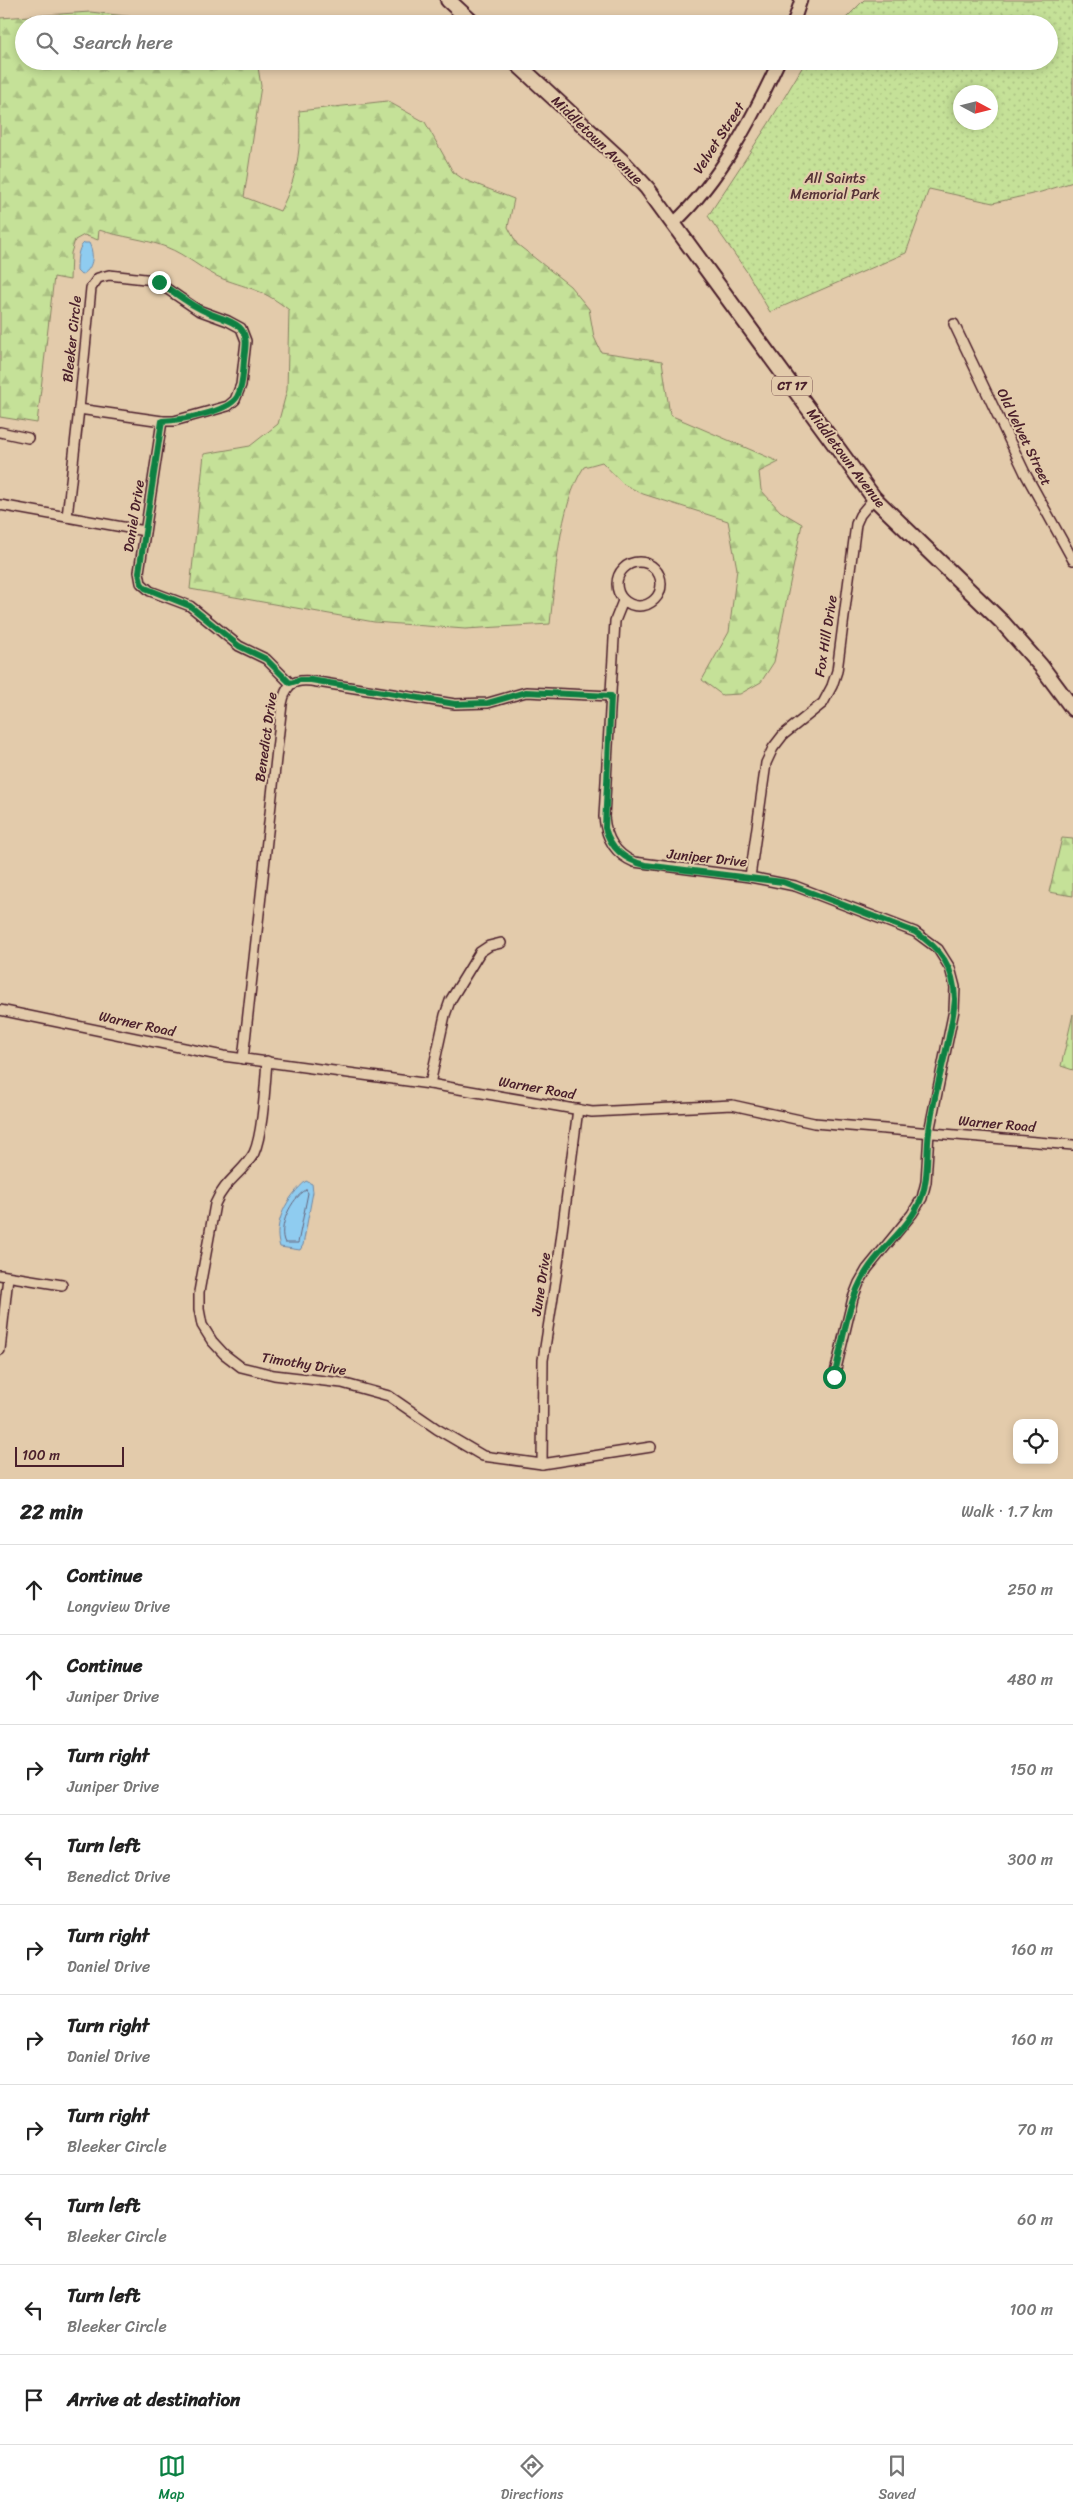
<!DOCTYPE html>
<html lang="en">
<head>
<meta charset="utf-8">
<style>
  :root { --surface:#fff; --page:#f6f6f6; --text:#222; --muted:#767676; --line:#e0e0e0; --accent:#0b8043 }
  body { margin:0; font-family:Sriracha,sans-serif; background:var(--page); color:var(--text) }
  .controls { position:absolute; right:15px; bottom:15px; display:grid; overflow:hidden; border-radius:10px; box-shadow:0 2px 8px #0003 }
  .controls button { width:45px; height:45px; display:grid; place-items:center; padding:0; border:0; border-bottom:1px solid var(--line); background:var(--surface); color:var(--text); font:25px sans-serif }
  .compass { position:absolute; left:953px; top:85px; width:45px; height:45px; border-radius:50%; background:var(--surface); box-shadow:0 2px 8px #0003; rotate:97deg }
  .scale { position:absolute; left:15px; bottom:12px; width:109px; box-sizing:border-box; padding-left:5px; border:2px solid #4a1f2b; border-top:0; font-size:14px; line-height:18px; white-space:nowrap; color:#4a1f2b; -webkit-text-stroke:4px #e3cbab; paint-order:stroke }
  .stop { position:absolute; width:15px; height:15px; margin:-11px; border:4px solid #0b8043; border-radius:50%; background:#fff }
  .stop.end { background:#0b8043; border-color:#fff; box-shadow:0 1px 5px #0008 }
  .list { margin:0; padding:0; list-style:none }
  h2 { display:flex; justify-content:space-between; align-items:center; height:65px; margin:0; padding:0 20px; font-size:21px }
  h2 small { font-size:16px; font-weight:400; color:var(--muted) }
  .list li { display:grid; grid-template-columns:32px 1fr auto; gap:15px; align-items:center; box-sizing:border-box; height:90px; padding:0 20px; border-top:1px solid var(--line) }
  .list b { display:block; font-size:19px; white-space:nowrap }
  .list p { margin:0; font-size:16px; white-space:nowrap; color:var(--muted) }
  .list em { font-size:16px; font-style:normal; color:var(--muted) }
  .icon { flex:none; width:28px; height:28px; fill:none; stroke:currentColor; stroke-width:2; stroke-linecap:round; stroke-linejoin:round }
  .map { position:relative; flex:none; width:1073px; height:1479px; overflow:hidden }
  .search { position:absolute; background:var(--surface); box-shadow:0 2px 8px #0003; left:15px; right:15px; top:15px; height:55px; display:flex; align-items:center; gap:12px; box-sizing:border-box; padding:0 18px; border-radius:28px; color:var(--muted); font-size:19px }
  .sheet { height:965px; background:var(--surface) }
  nav { display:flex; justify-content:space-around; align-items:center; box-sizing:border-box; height:70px; border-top:1px solid var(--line); background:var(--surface); font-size:14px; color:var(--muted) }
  nav a { display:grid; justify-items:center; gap:2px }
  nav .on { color:var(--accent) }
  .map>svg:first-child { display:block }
  .forest { fill:url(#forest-firs); stroke:#888062 }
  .park { fill:url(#park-dots); stroke:#888062; fill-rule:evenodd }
  .water { fill:#8fccf0; stroke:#7387a1 }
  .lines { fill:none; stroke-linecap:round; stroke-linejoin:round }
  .shore { stroke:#66647a; stroke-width:1 }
  .minor-casing { stroke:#4a1f2b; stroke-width:12 }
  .tertiary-casing { stroke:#4a1f2b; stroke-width:15 }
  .primary-casing { stroke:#4a1f2b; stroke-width:18 }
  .minor { stroke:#e3cbab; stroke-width:9 }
  .tertiary { stroke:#e3cbab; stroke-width:11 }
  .primary { stroke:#e3cbab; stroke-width:14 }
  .route { stroke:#0b8043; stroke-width:6 }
  .labels { text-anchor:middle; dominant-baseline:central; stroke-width:4; stroke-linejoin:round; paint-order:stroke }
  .shield { fill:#e3cbab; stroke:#785351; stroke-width:1 }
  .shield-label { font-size:12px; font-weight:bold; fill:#4a1f2b }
  .street-label { font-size:14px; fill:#4a1f2b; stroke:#e3cbab }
  .park-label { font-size:14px; fill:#563236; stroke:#e3cbab }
</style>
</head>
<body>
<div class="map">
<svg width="1073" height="1479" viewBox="0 0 1073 1479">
  <defs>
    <pattern id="forest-firs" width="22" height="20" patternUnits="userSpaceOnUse" patternTransform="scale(1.25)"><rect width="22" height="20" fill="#c5e198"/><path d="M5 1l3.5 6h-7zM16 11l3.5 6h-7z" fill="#abc183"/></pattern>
    <pattern id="park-dots" width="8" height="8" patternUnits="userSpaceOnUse" patternTransform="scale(1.25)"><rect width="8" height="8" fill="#c5e198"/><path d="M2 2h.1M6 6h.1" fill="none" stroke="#abc183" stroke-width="1.8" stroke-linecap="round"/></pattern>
  </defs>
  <rect width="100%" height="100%" fill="#e3cbab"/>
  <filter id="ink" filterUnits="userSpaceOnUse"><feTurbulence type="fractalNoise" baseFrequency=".02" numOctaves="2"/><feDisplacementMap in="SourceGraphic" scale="10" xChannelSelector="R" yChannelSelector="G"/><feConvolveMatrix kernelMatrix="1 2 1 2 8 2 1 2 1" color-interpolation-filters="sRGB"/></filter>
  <g filter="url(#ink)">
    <g class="forest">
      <path d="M 90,12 L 199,24 L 24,24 L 24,61 L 257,61 L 261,86 L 244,197 L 280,211 C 297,179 302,147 299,111 L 387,101 L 425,122 L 453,172 L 463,179 L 514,199 L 508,227 L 517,244 L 570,286 L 589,309 L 594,337 L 601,352 L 662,361 L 670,415 L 779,462 L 759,472 L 761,490 L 780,511 L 802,524 L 774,662 L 761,682 L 740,694 L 722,695 L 702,680 L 729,632 L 737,569 L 728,521 L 643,494 L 623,484 L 602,462 L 584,467 C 559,505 555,579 550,624 L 465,629 L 374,622 L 190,589 L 204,454 L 250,446 L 278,424 L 287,390 L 289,310 C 264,290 251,289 223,279 C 203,271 187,255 166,247 C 145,239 121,237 99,230 L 98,240 L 84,235 L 75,240 L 71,253 L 70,280 L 54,277 L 37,423 L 0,417 L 0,18 Z"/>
      <path d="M 1062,838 L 1073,839 L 1073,896 L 1049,892 Z"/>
      <path d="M 1073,1014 L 1073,1070 L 1061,1066 Z"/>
    </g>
    <path class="park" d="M 864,0 L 1073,0 L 1073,182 L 1041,192 L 993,203 L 929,189 L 906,253 L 770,312 L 747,272 L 708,216 L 769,123 L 806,61 L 1049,61 L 1049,24 L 840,24 ZM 960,92 L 990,92 L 990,122 L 960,122 Z"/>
    <g class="water">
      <path d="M 84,243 L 89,243 C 95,255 93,270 81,275 L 77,271 C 77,263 77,248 84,243 Z"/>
      <path d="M 306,1181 L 312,1184 L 313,1192 L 303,1245 L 300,1250 L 280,1247 C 272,1223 288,1196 306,1181 Z"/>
    </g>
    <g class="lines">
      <path class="shore" d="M 306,1190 L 308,1193 L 298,1243 L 285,1243 C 277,1228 291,1198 306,1190 Z"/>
      <g class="minor-casing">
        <g id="minor">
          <path d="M 109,275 L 154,280 L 198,310 L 228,321 L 241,328 L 246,341 L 241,385 L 235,400 L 228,406 L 174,421 L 162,421 L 79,409 L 91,288 L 98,278 Z"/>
          <path d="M 954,324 L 1025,473 L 1073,560"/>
          <path d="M 162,421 L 139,572 L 141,583 L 150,591 L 190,606 L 239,646 L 266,659 L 290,683"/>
          <path d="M 0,432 L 28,438"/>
          <path d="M 0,505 L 145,531"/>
          <path d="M 67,517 L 79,409"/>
          <circle cx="639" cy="584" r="22"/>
          <path d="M 623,601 L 615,621 L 604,817 C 606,838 615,854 634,862 L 750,877 L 795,886 L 915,932 L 938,949 L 950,968 L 955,987 L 954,1010 L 929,1132 L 926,1182 L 922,1198 L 912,1214 L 867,1269 L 859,1283 L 853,1298 L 834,1377"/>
          <path d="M 750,877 L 766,763 L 773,748 L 783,735 L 823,703 L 832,686 L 837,671 L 856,524 L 860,515 L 874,498"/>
          <path d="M 0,1010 L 223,1056 L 430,1084 L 592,1112 L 732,1105 L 814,1123 L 1073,1145"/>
          <path d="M 243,1059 L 282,704 C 286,685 292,679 311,681 L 455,704 L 488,703 L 526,692 L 611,696"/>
          <path d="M 267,1061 C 265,1084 263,1133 254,1153 C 243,1173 225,1180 215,1204 L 199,1292 L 199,1309 L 202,1325 L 212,1341 L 224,1354 L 241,1367 L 274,1375 L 342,1383 L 389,1396 L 437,1429 L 483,1456 L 542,1464 L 651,1447"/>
          <path d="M 430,1084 L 445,1015 L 450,1001 L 480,952 L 489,946 L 501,943"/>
          <path d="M 0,1275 L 62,1285"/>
          <path d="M 0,1350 L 8,1277"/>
          <path d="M 542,1464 L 543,1360 L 557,1271 L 578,1109"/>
        </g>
      </g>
      <g class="tertiary-casing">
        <g id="tertiary">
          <path d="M 793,24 L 801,0"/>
          <path d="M 674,223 C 721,179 752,119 779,61"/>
        </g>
      </g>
      <g class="primary-casing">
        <g id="primary">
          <path d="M 448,0 L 474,24"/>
          <path d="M 514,61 L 622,161 L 647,188 L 874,498 L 1003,623 L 1041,666 L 1073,709"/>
        </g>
      </g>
      <use href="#minor" class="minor"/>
      <use href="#tertiary" class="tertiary"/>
      <use href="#primary" class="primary"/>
    </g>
  </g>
  <g class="lines" filter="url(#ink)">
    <path class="route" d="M 159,282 C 181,297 196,310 222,318 C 229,321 237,323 242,330 C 248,338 245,350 244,360 C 243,372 243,387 237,397 C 227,413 179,420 162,421 L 139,572 L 141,583 L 145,588 L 190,606 L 239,646 L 266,659 L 290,683 L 300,680 L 311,680 L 455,704 L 488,703 L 526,692 L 611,696 L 605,828 C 611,849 624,860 645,865 L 783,882 L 915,932 C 941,949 954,967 955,999 C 951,1044 934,1087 929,1132 C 926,1154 929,1176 922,1196 C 912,1226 882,1246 866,1272 C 847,1302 843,1342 834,1377"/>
  </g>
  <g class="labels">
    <rect class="shield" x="772" y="376.5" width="40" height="19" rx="4"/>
    <g class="shield-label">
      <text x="792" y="386">CT 17</text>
    </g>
    <g class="street-label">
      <text transform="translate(719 138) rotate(-57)">Velvet Street</text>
      <text transform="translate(597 140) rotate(44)">Middletown Avenue</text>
      <text transform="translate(72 339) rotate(-84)">Bleeker Circle</text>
      <text transform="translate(1024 437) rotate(64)">Old Velvet Street</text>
      <text transform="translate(846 458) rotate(53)">Middletown Avenue</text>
      <text transform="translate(134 516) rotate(-81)">Daniel Drive</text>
      <text transform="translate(826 636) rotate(-81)">Fox Hill Drive</text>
      <text transform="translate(266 737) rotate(-82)">Benedict Drive</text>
      <text transform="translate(707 858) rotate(6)">Juniper Drive</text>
      <text transform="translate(137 1024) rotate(12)">Warner Road</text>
      <text transform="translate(537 1088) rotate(10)">Warner Road</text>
      <text transform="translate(997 1124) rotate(5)">Warner Road</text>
      <text transform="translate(541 1284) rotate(-81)">June Drive</text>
      <text transform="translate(304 1364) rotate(9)">Timothy Drive</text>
    </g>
    <g class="park-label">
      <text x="835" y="178">All Saints<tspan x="835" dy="16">Memorial Park</tspan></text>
    </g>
  </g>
</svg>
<div class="controls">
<button><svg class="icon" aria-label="locate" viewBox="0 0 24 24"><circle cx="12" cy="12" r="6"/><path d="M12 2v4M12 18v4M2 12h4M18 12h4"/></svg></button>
</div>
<svg class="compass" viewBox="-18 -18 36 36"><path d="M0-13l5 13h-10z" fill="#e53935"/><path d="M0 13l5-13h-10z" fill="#767676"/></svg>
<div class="scale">100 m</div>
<div class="stop" style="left:834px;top:1377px"></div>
<div class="stop end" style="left:159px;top:282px"></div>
<div class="search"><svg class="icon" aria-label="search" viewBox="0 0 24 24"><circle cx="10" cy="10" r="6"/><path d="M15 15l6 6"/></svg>Search here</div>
</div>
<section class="sheet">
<h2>22 min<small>Walk · 1.7 km</small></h2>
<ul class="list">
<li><svg class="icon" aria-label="ahead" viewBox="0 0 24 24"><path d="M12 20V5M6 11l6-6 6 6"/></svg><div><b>Continue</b><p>Longview Drive</p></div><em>250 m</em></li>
<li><svg class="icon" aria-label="ahead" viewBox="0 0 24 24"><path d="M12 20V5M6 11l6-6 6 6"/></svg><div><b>Continue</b><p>Juniper Drive</p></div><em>480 m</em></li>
<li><svg class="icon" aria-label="right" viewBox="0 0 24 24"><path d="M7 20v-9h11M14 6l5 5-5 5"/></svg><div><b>Turn right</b><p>Juniper Drive</p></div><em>150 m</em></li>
<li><svg class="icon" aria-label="left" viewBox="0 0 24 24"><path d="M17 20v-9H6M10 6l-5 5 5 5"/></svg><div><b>Turn left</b><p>Benedict Drive</p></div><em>300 m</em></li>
<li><svg class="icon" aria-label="right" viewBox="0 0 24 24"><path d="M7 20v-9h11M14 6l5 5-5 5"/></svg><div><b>Turn right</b><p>Daniel Drive</p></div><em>160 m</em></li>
<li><svg class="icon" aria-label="right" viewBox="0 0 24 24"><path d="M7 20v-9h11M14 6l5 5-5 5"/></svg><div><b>Turn right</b><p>Daniel Drive</p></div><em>160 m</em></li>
<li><svg class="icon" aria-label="right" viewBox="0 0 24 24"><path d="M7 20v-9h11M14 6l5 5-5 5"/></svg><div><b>Turn right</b><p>Bleeker Circle</p></div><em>70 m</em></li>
<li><svg class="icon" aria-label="left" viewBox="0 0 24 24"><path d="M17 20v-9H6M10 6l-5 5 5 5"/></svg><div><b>Turn left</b><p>Bleeker Circle</p></div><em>60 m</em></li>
<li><svg class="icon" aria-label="left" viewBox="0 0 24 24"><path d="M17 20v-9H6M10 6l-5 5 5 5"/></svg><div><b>Turn left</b><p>Bleeker Circle</p></div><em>100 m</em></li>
<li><svg class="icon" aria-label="arrive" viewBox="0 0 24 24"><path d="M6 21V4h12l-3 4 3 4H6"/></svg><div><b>Arrive at destination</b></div></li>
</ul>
</section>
<nav>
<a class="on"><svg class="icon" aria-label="map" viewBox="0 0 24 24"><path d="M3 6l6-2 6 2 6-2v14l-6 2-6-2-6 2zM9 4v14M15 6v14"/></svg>Map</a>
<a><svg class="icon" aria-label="directions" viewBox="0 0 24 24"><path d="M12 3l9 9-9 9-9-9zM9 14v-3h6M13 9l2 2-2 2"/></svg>Directions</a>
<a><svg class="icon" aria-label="saved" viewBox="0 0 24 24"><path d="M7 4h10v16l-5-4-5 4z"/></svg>Saved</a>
</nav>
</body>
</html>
